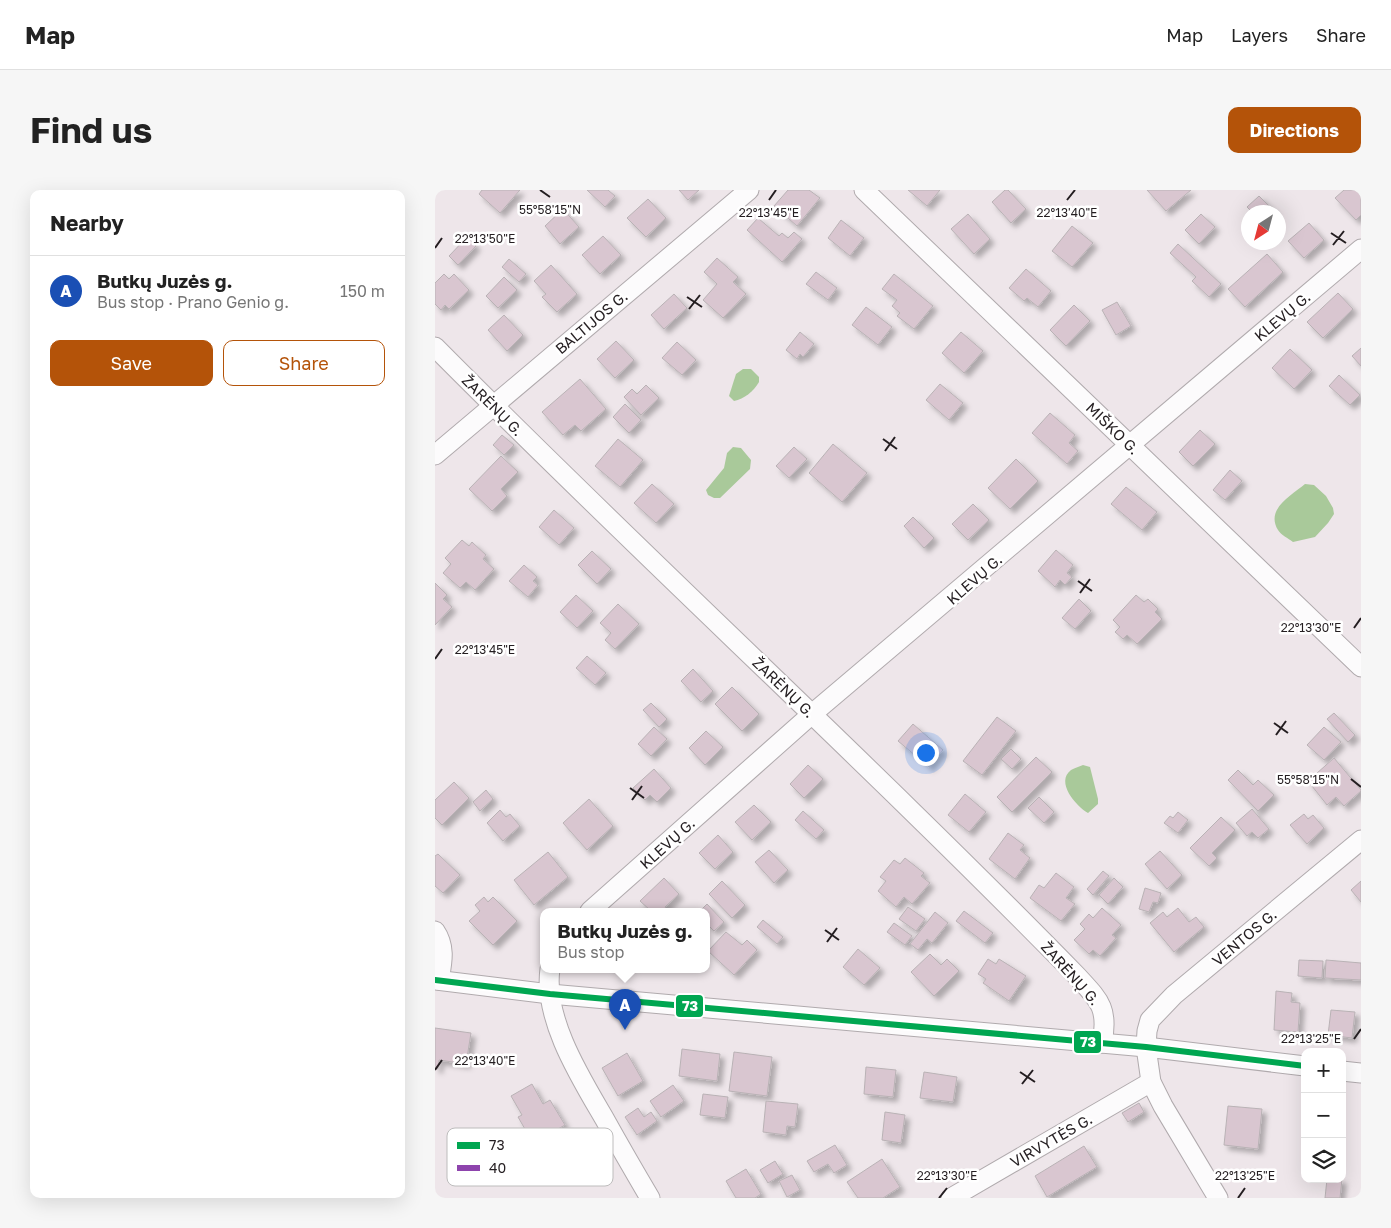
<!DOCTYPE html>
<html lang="en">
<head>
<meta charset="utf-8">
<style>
  :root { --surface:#fff; --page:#f6f6f6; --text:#222; --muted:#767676; --line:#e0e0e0; --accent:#b45309 }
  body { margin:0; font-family:"Golos Text",sans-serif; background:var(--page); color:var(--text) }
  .controls { position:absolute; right:15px; bottom:15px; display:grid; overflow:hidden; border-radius:10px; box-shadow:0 5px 20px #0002 }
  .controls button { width:45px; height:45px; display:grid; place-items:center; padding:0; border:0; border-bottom:1px solid var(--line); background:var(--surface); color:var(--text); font:25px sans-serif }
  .compass { position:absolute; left:806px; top:15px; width:45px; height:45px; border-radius:50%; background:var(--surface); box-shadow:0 5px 20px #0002; rotate:216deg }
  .you { position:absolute; left:490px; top:562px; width:18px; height:18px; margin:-12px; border:4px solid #fff; border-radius:50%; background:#1a73e8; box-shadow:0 0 0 8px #1a73e833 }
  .badge { display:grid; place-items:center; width:32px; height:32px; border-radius:50%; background:var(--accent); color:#fff; font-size:16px; font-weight:700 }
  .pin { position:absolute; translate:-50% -41px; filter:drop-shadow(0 1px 2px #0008) }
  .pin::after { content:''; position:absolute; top:26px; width:18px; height:15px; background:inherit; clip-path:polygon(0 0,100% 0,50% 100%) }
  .popup { position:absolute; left:105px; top:718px; width:170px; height:65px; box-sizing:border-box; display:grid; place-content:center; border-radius:10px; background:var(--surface); filter:drop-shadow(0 1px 4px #0005); font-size:16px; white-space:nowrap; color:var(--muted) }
  .popup b { font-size:19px; color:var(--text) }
  .popup::after { content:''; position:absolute; left:50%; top:100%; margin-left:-10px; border:10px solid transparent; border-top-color:var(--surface) }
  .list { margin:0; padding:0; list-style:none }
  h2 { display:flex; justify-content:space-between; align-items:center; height:65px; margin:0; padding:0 20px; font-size:21px }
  h2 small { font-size:16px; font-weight:400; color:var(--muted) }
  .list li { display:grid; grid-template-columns:32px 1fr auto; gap:15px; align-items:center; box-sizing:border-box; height:70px; padding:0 20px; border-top:1px solid var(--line) }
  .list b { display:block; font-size:19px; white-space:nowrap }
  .list p { margin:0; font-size:16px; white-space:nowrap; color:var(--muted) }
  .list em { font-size:16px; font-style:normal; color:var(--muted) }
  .actions { display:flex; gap:10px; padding:15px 20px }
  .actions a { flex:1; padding:11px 0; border:1px solid var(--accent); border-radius:10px; text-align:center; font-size:18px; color:var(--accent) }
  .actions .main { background:var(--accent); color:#fff }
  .icon { flex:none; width:28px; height:28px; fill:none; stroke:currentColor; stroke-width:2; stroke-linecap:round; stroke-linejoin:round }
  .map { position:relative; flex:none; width:926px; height:1008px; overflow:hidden; border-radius:10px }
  header { display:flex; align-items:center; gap:30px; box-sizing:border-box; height:70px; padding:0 25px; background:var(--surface); border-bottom:1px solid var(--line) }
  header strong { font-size:24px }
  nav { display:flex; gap:28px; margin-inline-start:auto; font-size:18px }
  .intro { display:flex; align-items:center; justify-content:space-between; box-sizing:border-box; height:120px; padding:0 30px }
  h1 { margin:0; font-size:35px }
  .button { padding:12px 22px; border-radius:10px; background:var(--accent); color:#fff; font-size:18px; font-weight:700 }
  main { display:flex; gap:30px; padding:0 30px }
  aside { flex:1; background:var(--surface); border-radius:10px; box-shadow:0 5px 20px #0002 }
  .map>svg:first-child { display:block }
  .water { fill:#a9c99a }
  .building { fill:#d9c6d0; stroke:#b9b2b5; filter:url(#shadow) }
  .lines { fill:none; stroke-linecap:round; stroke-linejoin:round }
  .minor-casing { stroke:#b0aaad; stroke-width:21 }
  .minor { stroke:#fcfbfc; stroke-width:19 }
  .bus-1-casing { stroke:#fff; stroke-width:10 }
  .bus-1 { stroke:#00a651; stroke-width:6 }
  .ticks { fill:none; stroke:#241e21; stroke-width:2 }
  .labels { text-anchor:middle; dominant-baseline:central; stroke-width:5; stroke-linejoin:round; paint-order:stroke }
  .street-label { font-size:15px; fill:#241e21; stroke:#fff }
  .key { fill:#fff; stroke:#bdbcbc; stroke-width:1 }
  .key-label { font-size:14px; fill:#241e21 }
  .ticks-label { font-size:12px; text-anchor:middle; fill:#241e21; stroke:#fff; stroke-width:5; stroke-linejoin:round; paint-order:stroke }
  .line-badge { stroke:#fff; stroke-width:2 }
  .badge-label { font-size:14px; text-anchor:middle; font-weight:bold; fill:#fff }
</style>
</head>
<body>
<header>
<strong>Map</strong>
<nav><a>Map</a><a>Layers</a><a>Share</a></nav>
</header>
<div class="intro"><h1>Find us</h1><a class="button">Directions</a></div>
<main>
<aside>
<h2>Nearby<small></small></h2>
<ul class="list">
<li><span class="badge" style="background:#1a4fb4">A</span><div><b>Butkų Juzės g.</b><p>Bus stop · Prano Genio g.</p></div><em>150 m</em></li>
</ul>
<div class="actions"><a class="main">Save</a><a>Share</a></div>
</aside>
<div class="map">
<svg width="926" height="1008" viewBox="0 0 926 1008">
  <defs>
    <filter id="shadow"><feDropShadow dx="4.5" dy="4.5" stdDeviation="2.5" flood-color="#0004"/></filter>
  </defs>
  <rect width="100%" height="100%" fill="#eee6ea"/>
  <g class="water">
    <path d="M 308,179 L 316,179 L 324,187 L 324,192 C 319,201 309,209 299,211 L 294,206 L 301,184 Z"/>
    <path d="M 298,257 L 306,258 L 316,270 L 315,279 L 285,308 L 279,308 L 273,305 L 271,300 L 289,278 L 292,263 Z"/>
    <path d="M 870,294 L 879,295 L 891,306 L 898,318 L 899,324 L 893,333 L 880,347 L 858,352 C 853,348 846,345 843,340 C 830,319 857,305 870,294 Z"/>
    <path d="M 648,575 L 655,577 L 663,609 L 663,614 L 653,623 C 641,616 620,592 636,580 C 639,578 644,577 648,575 Z"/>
  </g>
  <g class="building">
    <path d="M 47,0 L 85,0 L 65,23 L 44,4 Z"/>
    <path d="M 152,0 L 173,0 L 180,6 L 170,17 Z"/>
    <path d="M 244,0 L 264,0 L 253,10 Z"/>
    <path d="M 353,0 L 374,0 L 385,8 L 362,36 L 339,16 Z"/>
    <path d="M 473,0 L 505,0 L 492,16 Z"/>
    <path d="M 570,0 L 573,0 L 591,19 L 576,33 L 557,12 Z"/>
    <path d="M 712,0 L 756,0 L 731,21 Z"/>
    <path d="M 909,0 L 926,0 L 926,25 L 921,30 L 900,8 Z"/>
    <path d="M 824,6 L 840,22 L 817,22 L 812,17 Z"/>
    <path d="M 213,9 L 231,28 L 211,47 L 192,28 Z"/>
    <path d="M 128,19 L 144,37 L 125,54 L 110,36 Z"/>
    <path d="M 533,24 L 555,49 L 539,64 L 516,39 Z"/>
    <path d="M 766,24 L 780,37 L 764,54 L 750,40 Z"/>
    <path d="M 323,28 L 344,46 L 347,43 L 353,48 L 359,42 L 367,49 L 347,72 L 312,40 Z"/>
    <path d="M 406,30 L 429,48 L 415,66 L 393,48 Z"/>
    <path d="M 874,33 L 889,50 L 869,68 L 853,51 Z"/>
    <path d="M 637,36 L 658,53 L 637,77 L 617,61 Z"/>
    <path d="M 168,46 L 186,65 L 165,84 L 147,65 Z"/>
    <path d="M 32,47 L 41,56 L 23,75 L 14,66 Z"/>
    <path d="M 743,54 L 786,94 L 774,107 L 757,91 L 761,87 L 735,63 Z"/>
    <path d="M 832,64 L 848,82 L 810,117 L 793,99 Z"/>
    <path d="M 282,68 L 303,87 L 298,92 L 311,104 L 288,128 L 268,110 L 282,94 L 269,82 Z"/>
    <path d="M 74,69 L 91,84 L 84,92 L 67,77 Z"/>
    <path d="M 116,75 L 142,104 L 122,122 L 107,107 L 111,104 L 99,91 Z"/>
    <path d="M 591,79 L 616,101 L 603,117 L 592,108 L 589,111 L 574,98 Z"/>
    <path d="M 381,82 L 402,98 L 393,110 L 371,94 Z"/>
    <path d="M 9,84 L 14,89 L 19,84 L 34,100 L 14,119 L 10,115 L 6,120 L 0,114 L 0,93 Z"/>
    <path d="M 459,84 L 498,116 L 479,139 L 462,126 L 465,123 L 457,116 L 462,110 L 447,99 Z"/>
    <path d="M 69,87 L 82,100 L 63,118 L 51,106 Z"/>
    <path d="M 903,103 L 918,119 L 888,148 L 872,132 Z"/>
    <path d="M 239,104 L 252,118 L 229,139 L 216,125 Z"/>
    <path d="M 682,112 L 696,136 L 681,145 L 667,120 Z"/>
    <path d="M 639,115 L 655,131 L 631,156 L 615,140 Z"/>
    <path d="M 431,117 L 457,137 L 443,155 L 417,135 Z"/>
    <path d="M 69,125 L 88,145 L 72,161 L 53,140 Z"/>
    <path d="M 365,142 L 379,154 L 368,167 L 365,164 L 362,169 L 351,160 Z"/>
    <path d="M 526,142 L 548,161 L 529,183 L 507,163 Z"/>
    <path d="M 181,151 L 199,170 L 180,188 L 162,169 Z"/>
    <path d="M 242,152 L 261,170 L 247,185 L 227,168 Z"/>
    <path d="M 926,158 L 926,176 L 917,166 Z"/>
    <path d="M 855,159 L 877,180 L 859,199 L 837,178 Z"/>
    <path d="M 904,185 L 925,205 L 915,215 L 894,196 Z"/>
    <path d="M 145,189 L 171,219 L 146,241 L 140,235 L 128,245 L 107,222 Z"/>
    <path d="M 505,194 L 528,213 L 514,230 L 491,210 Z"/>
    <path d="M 211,195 L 224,208 L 206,225 L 189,207 L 197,199 L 202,204 Z"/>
    <path d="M 190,214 L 206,230 L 194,243 L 178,227 Z"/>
    <path d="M 615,223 L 640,245 L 634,253 L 643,261 L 632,274 L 597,243 Z"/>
    <path d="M 765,240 L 780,254 L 758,276 L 744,262 Z"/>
    <path d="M 67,245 L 79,255 L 69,265 L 58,255 Z"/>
    <path d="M 183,249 L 208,270 L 185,297 L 160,276 Z"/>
    <path d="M 398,254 L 432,283 L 407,312 L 374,283 Z"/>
    <path d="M 359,257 L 372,269 L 354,288 L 341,276 Z"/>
    <path d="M 66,266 L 83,282 L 66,299 L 72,306 L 57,321 L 34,299 Z"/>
    <path d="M 581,269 L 603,291 L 575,319 L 553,298 Z"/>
    <path d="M 795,280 L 807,291 L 790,310 L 778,300 Z"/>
    <path d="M 217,294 L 239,314 L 221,333 L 199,313 Z"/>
    <path d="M 691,297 L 722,322 L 707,340 L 676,314 Z"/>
    <path d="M 538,314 L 554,330 L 533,350 L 517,334 Z"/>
    <path d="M 119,320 L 139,338 L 124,355 L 104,337 Z"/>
    <path d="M 478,327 L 499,348 L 489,358 L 469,336 Z"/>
    <path d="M 27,350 L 34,356 L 37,352 L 51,365 L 48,369 L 59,379 L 40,400 L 31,392 L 25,398 L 8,383 L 16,374 L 10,368 Z"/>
    <path d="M 621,360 L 638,375 L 632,383 L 637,387 L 630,395 L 625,390 L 620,397 L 603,381 Z"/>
    <path d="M 157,361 L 176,379 L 162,394 L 143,375 Z"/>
    <path d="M 89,375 L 102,387 L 98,391 L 103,395 L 93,407 L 74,391 Z"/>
    <path d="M 0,393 L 12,405 L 8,409 L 17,417 L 0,435 Z"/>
    <path d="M 141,405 L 158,421 L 142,438 L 125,422 Z"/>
    <path d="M 701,405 L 709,412 L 713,409 L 723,419 L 720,422 L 727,429 L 702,454 L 692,445 L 688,449 L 680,442 L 685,437 L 678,430 Z"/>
    <path d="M 644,409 L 656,421 L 640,439 L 627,428 Z"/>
    <path d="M 183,414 L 204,434 L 180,459 L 170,450 L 176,443 L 165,433 Z"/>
    <path d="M 152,466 L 171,483 L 160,495 L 141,478 Z"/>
    <path d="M 258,479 L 278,501 L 266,512 L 246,491 Z"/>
    <path d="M 297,497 L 324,524 L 307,541 L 280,514 Z"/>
    <path d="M 216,513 L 232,529 L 224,537 L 208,520 Z"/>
    <path d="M 899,523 L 920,545 L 913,552 L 892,529 Z"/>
    <path d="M 562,527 L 581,541 L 547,585 L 528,571 Z"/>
    <path d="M 478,534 L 508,560 L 494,577 L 463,551 Z"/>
    <path d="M 219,537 L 232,549 L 216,566 L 203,554 Z"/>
    <path d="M 889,537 L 906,552 L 889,570 L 872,555 Z"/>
    <path d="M 271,541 L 288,557 L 270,575 L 254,558 Z"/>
    <path d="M 576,559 L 586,569 L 577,579 L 566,569 Z"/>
    <path d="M 601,567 L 617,582 L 577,622 L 562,607 Z"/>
    <path d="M 899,568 L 926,600 L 926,601 L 909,616 L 901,607 L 892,615 L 873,591 Z"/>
    <path d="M 373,575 L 388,589 L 369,608 L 355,594 Z"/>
    <path d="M 219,579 L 236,598 L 222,612 L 215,605 L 210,610 L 198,598 Z"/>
    <path d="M 803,580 L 818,595 L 823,590 L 839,605 L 823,621 L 793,590 Z"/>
    <path d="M 19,592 L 34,608 L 7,635 L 0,628 L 0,610 Z"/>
    <path d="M 51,600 L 58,609 L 45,621 L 38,612 Z"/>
    <path d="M 530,604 L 551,622 L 534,642 L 513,625 Z"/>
    <path d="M 604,607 L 619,622 L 609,633 L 593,618 Z"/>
    <path d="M 154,609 L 178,636 L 152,660 L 128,633 Z"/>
    <path d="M 319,615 L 336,632 L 317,650 L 300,632 Z"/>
    <path d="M 817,619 L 834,639 L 823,648 L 817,642 L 812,646 L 801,633 Z"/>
    <path d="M 65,620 L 71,627 L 75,624 L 85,636 L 68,651 L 52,633 Z"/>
    <path d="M 368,621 L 389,640 L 381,649 L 360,630 Z"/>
    <path d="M 743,622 L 753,630 L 743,643 L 729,633 L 735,626 L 738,628 Z"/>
    <path d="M 869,624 L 873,629 L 878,625 L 889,638 L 872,654 L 855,635 Z"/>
    <path d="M 786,627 L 800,640 L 777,663 L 782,668 L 774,676 L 755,658 Z"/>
    <path d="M 573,643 L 589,655 L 585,660 L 595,668 L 580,689 L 554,669 Z"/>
    <path d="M 283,645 L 298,662 L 280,679 L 264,663 Z"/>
    <path d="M 334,660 L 353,680 L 339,693 L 320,672 Z"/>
    <path d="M 725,661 L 747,685 L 732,699 L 710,674 Z"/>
    <path d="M 113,662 L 133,687 L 99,715 L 79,690 Z"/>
    <path d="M 3,664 L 25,685 L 8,703 L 0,696 L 0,666 Z"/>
    <path d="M 470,668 L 489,683 L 486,686 L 495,693 L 477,714 L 469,707 L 461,717 L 443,701 L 451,691 L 445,687 L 459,670 L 465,674 Z"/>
    <path d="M 668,681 L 674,686 L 658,705 L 652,699 Z"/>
    <path d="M 621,683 L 639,697 L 631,708 L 640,714 L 626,731 L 595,708 L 604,695 L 609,698 Z"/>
    <path d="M 229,688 L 244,704 L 230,717 L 233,721 L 221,721 L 219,719 L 216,721 L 205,711 Z"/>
    <path d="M 679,688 L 688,697 L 673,714 L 664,705 Z"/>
    <path d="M 287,691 L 310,715 L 297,728 L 274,704 Z"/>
    <path d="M 926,691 L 926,712 L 916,700 Z"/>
    <path d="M 710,698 L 726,703 L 723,713 L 718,712 L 714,722 L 704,719 Z"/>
    <path d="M 49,707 L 53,712 L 58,707 L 82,731 L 58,755 L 34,731 L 45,721 L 40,715 Z"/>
    <path d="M 272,714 L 289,732 L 279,741 L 271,733 L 271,721 L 265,721 Z"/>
    <path d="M 473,717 L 490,729 L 481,741 L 464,729 Z"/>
    <path d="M 667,718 L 686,735 L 677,745 L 681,748 L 665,766 L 658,760 L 654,764 L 639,750 L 650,739 L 645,734 L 654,724 L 658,728 Z"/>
    <path d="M 743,718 L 754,732 L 761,727 L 769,737 L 739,762 L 715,733 L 728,722 L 732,727 Z"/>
    <path d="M 529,721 L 558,743 L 550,753 L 521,731 Z"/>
    <path d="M 500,722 L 513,733 L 497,753 L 492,749 L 483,760 L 475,754 Z"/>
    <path d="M 328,730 L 348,747 L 342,754 L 322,737 Z"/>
    <path d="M 459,733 L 477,746 L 470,755 L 452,742 Z"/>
    <path d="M 291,742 L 307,755 L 312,750 L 322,760 L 299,785 L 273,761 Z"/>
    <path d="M 423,759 L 445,778 L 429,795 L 408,777 Z"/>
    <path d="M 495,764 L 506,775 L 512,769 L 524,781 L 499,806 L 476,782 Z"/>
    <path d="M 553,769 L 561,774 L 564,769 L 591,786 L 574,811 L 548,793 L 551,789 L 543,784 Z"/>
    <path d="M 864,770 L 888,771 L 887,788 L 863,786 Z"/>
    <path d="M 891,770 L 926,773 L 926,790 L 890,788 Z"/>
    <path d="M 841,801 L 857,803 L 856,812 L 865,813 L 863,842 L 839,840 Z"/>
    <path d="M 896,820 L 920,822 L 917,848 L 893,845 Z"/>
    <path d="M 0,838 L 36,843 L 31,874 L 4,870 L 3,879 L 0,878 Z"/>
    <path d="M 247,859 L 285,864 L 282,891 L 244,886 Z"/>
    <path d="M 299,862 L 337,867 L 332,906 L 294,901 Z"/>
    <path d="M 192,863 L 208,891 L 183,906 L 167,878 Z"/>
    <path d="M 431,877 L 461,880 L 458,907 L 429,904 Z"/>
    <path d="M 489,882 L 522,887 L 518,912 L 485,908 Z"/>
    <path d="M 97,894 L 108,914 L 115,910 L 130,935 L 98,953 L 83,927 L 87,925 L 76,906 Z"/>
    <path d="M 238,895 L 249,911 L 226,927 L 215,911 Z"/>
    <path d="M 268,904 L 293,907 L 290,928 L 265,925 Z"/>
    <path d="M 331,911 L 363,914 L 360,937 L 352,936 L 351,945 L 328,942 Z"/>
    <path d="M 704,913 L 709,922 L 693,932 L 687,923 Z"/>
    <path d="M 793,916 L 827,919 L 823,959 L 789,955 Z"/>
    <path d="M 203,918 L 209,927 L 216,922 L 222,931 L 202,945 L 190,927 Z"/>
    <path d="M 450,922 L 470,925 L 466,953 L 447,950 Z"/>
    <path d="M 868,925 L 870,925 L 870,950 L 867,950 Z"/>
    <path d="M 400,955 L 412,975 L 399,983 L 393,974 L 379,982 L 372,971 Z"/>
    <path d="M 649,956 L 662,977 L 612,1007 L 600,986 Z"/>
    <path d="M 447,969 L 465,997 L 448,1008 L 423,1008 L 412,992 Z"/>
    <path d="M 340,971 L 348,984 L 333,993 L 325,980 Z"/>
    <path d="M 311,979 L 326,1004 L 320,1008 L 301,1008 L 291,991 Z"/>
    <path d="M 357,985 L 365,1000 L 352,1007 L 344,991 Z"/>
    <path d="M 892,989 L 907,989 L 905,1008 L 890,1008 Z"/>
  </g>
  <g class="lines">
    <g class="minor-casing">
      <g id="minor">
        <path d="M 429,0 L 926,477"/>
        <path d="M 0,157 C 211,370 433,572 642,786 C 664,810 674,818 667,853"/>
        <path d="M 0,265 L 314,0"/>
        <path d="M 155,721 L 377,524 L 926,59"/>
        <path d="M 0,741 C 11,757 7,773 4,790"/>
        <path d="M 115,779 C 108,828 145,887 169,928 C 184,955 199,981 215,1008"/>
        <path d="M 0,790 L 115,804 L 711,857 L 870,876"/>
        <path d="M 907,881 L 926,883"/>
        <path d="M 516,1008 L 716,892"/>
        <path d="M 783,1008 L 728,916 L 716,892 L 711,857 L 712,841 L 715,830 L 739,805 L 926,650"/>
      </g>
    </g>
    <use href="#minor" class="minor"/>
    <g class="bus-1-casing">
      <path id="bus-1" d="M 0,790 L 115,804 L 711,857 L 870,876"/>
    </g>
    <use href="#bus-1" class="bus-1"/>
  </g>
  <path class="ticks" d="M 105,0 L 115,7M 334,10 L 341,0M 632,10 L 640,0M 896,43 L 911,53M 898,55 L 909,41M 0,58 L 7,48M 252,107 L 267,117M 254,119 L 265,105M 448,249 L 462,259M 450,261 L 460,247M 643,391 L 657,401M 645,403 L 655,389M 919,438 L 926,428M 0,469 L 7,459M 839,533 L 853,543M 841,545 L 851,531M 916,589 L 926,597M 195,598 L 209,608M 197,610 L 207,596M 390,740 L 404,750M 392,752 L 402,738M 919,849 L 926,839M 0,880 L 7,870M 585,882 L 600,892M 587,894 L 598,880M 504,1008 L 512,998M 803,1008 L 810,998"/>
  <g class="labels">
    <g class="street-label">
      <text transform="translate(847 126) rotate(-40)">KLEVŲ G.</text>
      <text transform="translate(156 132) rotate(-40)">BALTIJOS G.</text>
      <text transform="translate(58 215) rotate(45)">ŽARĖNŲ G.</text>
      <text transform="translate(678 238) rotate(44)">MIŠKO G.</text>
      <text transform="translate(539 389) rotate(-41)">KLEVŲ G.</text>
      <text transform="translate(349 497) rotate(44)">ŽARĖNŲ G.</text>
      <text transform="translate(232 653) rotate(-42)">KLEVŲ G.</text>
      <text transform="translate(809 747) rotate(-40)">VENTOS G.</text>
      <text transform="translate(636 783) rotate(48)">ŽARĖNŲ G.</text>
      <text transform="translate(616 950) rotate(-30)">VIRVYTĖS G.</text>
    </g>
  </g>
  <rect x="12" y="938" width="166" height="58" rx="8" class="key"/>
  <rect x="22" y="952" width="23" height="7" fill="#00a651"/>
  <rect x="22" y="975" width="23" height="6" fill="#8e44ad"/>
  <g class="key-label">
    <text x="54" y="960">73</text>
    <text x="54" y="983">40</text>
  </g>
  <g class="ticks-label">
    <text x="115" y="24">55°58'15"N</text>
    <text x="334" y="27">22°13'45"E</text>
    <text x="632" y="27">22°13'40"E</text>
    <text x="50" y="53">22°13'50"E</text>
    <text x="876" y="442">22°13'30"E</text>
    <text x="50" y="464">22°13'45"E</text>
    <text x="873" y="594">55°58'15"N</text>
    <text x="876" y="853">22°13'25"E</text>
    <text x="50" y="875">22°13'40"E</text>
    <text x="512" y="990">22°13'30"E</text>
    <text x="810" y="990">22°13'25"E</text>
  </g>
  <g class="line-badge">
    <rect x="240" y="804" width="29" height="24" rx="5" fill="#00a651"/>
    <rect x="638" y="840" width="29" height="24" rx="5" fill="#00a651"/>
  </g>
  <g class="badge-label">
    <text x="255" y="821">73</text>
    <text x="653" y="857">73</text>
  </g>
</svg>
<div class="controls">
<button>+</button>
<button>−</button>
<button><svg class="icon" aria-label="layers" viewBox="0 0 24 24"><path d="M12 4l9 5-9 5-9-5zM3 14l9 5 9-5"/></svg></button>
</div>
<svg class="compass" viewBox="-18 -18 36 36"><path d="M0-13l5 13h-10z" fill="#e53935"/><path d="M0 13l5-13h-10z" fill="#767676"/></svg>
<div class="you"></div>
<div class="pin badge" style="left:190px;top:840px;background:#1a4fb4">A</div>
<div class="popup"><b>Butkų Juzės g.</b>Bus stop</div>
</div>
</main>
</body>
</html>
